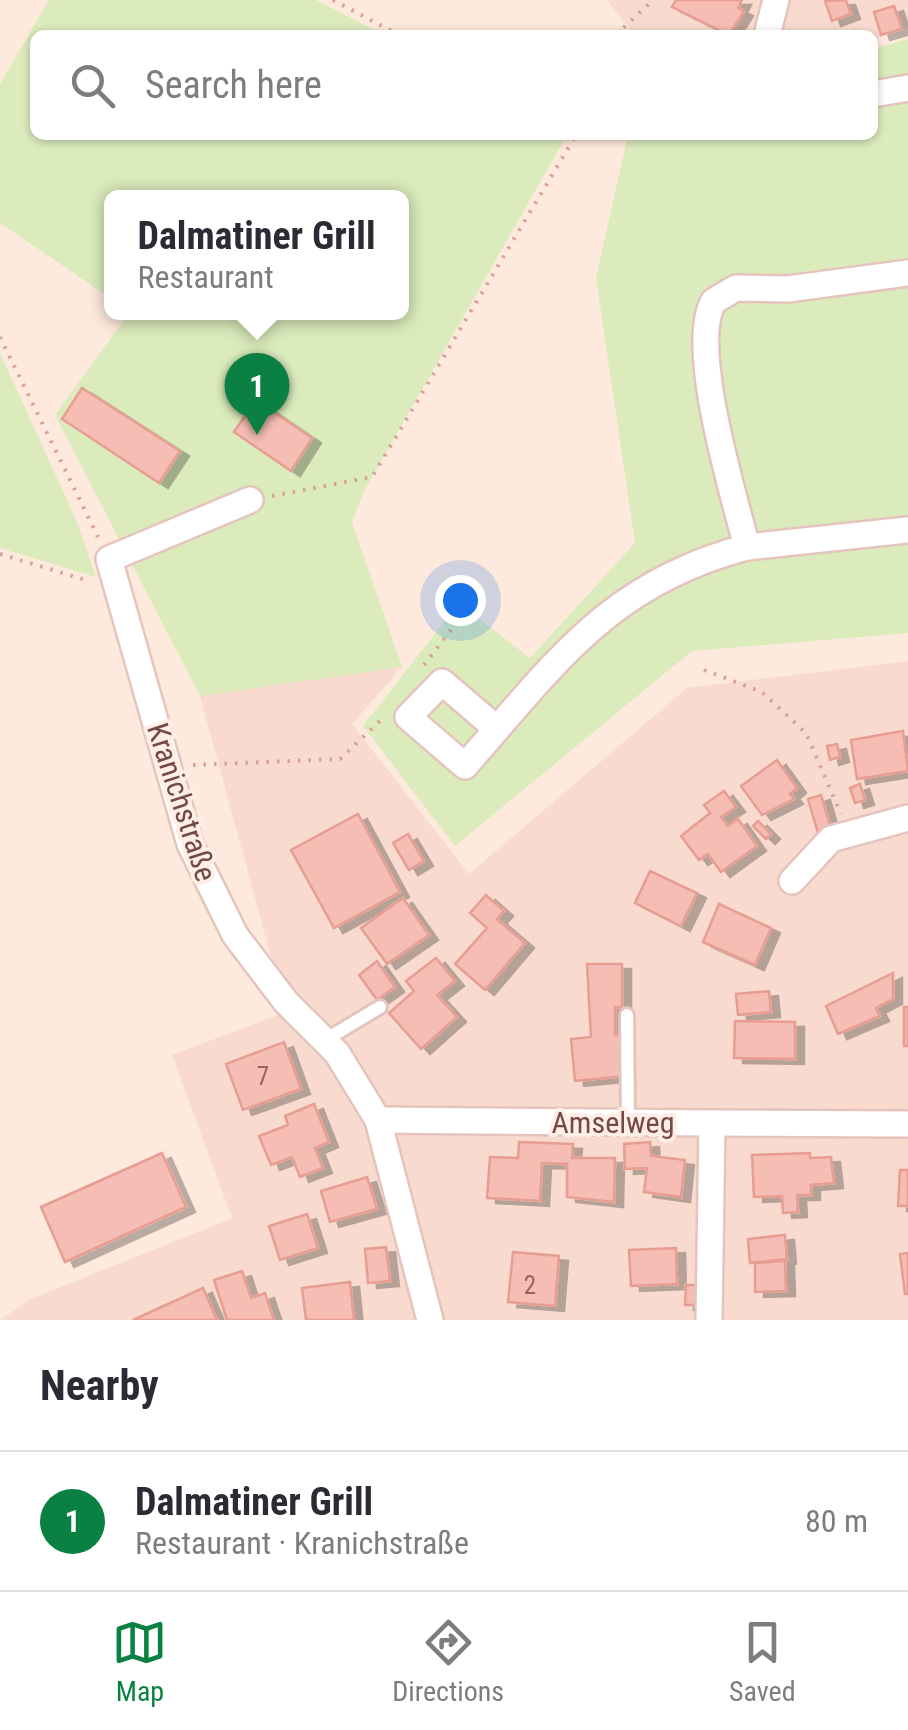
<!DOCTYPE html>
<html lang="en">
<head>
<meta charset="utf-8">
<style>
  :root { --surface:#fff; --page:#f7f7f7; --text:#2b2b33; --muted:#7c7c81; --line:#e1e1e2; --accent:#0b8043 }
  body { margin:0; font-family:"Roboto Condensed",sans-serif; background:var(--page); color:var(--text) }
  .you { position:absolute; left:460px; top:600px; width:35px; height:35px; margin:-25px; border:8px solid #fff; border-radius:50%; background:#1a73e8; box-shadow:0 0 0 15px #1a73e833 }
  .badge { display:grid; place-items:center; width:65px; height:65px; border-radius:50%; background:var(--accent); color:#fff; font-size:32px; font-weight:700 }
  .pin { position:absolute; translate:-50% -82px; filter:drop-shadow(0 2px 5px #0008) }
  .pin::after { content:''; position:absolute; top:52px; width:35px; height:30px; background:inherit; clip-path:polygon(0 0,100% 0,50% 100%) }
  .popup { position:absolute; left:104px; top:190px; width:305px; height:130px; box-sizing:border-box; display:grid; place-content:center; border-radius:15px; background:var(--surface); filter:drop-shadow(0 2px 8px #0005); font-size:32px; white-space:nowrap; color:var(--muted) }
  .popup b { font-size:38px; color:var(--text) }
  .popup::after { content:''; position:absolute; left:50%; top:100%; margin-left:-20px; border:20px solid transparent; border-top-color:var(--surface) }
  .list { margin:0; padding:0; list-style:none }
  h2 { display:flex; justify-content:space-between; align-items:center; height:130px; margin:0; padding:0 40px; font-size:42px }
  h2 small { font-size:32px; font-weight:400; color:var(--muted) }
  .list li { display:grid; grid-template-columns:65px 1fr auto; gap:30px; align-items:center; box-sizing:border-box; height:140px; padding:0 40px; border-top:2px solid var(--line) }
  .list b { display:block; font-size:38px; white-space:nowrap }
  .list p { margin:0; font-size:32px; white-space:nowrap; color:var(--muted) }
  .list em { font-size:32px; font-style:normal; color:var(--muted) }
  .icon { flex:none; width:55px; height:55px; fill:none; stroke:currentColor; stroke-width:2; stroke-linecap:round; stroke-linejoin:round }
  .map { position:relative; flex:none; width:908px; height:1320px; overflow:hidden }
  .search { position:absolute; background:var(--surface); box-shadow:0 2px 8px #0004; left:30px; right:30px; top:30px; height:110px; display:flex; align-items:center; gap:25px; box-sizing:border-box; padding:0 35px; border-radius:15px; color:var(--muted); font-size:38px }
  .sheet { height:270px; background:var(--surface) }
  nav { display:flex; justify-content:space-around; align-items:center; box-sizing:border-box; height:140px; border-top:2px solid var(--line); background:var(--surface); font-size:28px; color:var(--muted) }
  nav a { display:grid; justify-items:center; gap:5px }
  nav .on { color:var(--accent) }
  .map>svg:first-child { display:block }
  .residential { fill:#f8dbce }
  .green { fill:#dbebbc }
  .building { fill:#f5bdb3; stroke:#e89d93; stroke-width:2.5; filter:url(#shadow) }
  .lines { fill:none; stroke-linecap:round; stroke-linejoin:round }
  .service-casing { stroke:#e4c4bc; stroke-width:18 }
  .minor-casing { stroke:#e4c4bc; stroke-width:30 }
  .path { stroke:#d9a097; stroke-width:4; stroke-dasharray:2.5 8; stroke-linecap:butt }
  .service { stroke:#fff; stroke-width:12 }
  .minor { stroke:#fff; stroke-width:25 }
  .labels { text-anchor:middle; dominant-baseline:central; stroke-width:8; stroke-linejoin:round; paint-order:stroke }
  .number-label { font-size:25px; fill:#946660 }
  .street-label { font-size:30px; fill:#744945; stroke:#ffeee5 }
</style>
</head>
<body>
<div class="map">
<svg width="908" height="1320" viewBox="0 0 908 1320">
  <defs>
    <filter id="shadow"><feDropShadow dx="9" dy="5" stdDeviation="0" flood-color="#0004"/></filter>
  </defs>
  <rect width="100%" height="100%" fill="#fee9dd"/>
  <g class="residential">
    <path d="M 607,0 L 908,0 L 908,28 L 873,39 L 873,35 L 634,35 Z"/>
    <path d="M 908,661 L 908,1320 L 0,1320 L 29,1300 L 232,1218 L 172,1055 L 286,1012 L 200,696 L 402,667 L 352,724 L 469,874 L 687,688 Z"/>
  </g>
  <g class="green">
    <path d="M 49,0 L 316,0 L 384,35 L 35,35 L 35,135 L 567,135 L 364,491 L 352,522 L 402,667 L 200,696 L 55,415 L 129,313 L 402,312 L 402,198 L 112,198 L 112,299 L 0,223 L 0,84 Z"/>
    <path d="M 908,39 L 908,633 L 692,651 L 455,846 L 363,726 L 459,603 L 530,658 L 635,543 L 596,278 L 628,135 L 873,135 L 873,49 Z"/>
    <path d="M 0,353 L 77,522 L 96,577 L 0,548 Z"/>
  </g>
  <g class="building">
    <path d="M 676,0 L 742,0 L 738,8 L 744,11 L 729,35 L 672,7 Z"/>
    <path d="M 846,0 L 851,14 L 832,21 L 825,1 Z"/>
    <path d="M 894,6 L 902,29 L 881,35 L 874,12 Z"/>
    <path d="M 82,388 L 180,451 L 159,483 L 62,419 Z"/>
    <path d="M 256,400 L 312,438 L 291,471 L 234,432 Z"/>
    <path d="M 903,731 L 908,771 L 857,779 L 851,740 Z"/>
    <path d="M 837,744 L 840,757 L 830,760 L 827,746 Z"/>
    <path d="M 777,760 L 797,788 L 790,794 L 794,799 L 762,815 L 741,786 Z"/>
    <path d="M 860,784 L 865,800 L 855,803 L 850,788 Z"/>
    <path d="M 724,791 L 736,807 L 721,817 L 728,826 L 738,819 L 757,846 L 721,872 L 708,854 L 699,860 L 681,836 L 710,813 L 704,805 Z"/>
    <path d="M 821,795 L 831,829 L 818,833 L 808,799 Z"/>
    <path d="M 358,814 L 400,892 L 334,928 L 291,850 Z"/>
    <path d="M 758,821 L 771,834 L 766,839 L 753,826 Z"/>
    <path d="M 408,834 L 424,861 L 409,870 L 393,843 Z"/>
    <path d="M 650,871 L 697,893 L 681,926 L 635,903 Z"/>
    <path d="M 486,895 L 504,911 L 497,919 L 525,943 L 485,990 L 455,964 L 487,928 L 470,913 Z"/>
    <path d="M 403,898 L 429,935 L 387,964 L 361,928 Z"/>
    <path d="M 719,904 L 771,928 L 755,965 L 703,942 Z"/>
    <path d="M 436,958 L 455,981 L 437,995 L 457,1017 L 421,1049 L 389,1013 L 414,991 L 406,981 Z"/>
    <path d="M 377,961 L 395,987 L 377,1000 L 359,975 Z"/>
    <path d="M 587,964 L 622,964 L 622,1007 L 615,1007 L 615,1035 L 621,1034 L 626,1076 L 575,1081 L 571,1039 L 591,1037 Z"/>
    <path d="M 893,973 L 893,999 L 876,1008 L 880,1016 L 838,1034 L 826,1006 Z"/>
    <path d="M 769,991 L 771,1012 L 738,1015 L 736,994 Z"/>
    <rect x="904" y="1007" width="4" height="39"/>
    <path d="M 735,1021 L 795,1022 L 795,1059 L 734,1058 Z"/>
    <path d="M 284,1042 L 301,1089 L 243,1110 L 226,1064 Z"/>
    <path d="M 314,1104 L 329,1142 L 315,1148 L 323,1168 L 300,1177 L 292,1157 L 271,1165 L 259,1136 L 288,1125 L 285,1116 Z"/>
    <path d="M 519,1142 L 573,1144 L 572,1158 L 615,1158 L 614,1202 L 567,1197 L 567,1164 L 542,1163 L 540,1201 L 487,1198 L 490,1157 L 518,1158 Z"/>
    <path d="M 650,1142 L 651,1156 L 685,1160 L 681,1197 L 644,1192 L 647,1168 L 625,1169 L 624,1144 Z"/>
    <path d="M 162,1153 L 186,1207 L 65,1262 L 41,1207 Z"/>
    <path d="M 810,1153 L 810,1158 L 831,1157 L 834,1183 L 811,1185 L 811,1195 L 797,1195 L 798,1212 L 783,1213 L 782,1196 L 754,1197 L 752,1155 Z"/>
    <path d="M 900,1170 L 908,1170 L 908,1206 L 898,1206 Z"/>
    <path d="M 367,1177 L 377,1209 L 330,1222 L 321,1191 Z"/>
    <path d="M 307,1214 L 318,1248 L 280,1260 L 269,1226 Z"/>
    <path d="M 785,1235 L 787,1259 L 750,1263 L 748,1239 Z"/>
    <path d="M 386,1247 L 390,1281 L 368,1283 L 365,1249 Z"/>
    <path d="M 676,1248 L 677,1284 L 631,1286 L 629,1250 Z"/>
    <path d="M 513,1252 L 559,1256 L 555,1306 L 508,1302 Z"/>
    <path d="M 908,1253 L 908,1294 L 905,1294 L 900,1254 Z"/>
    <path d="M 785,1261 L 786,1291 L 755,1292 L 755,1263 Z"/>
    <path d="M 242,1271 L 251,1298 L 265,1293 L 274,1320 L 227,1320 L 214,1280 Z"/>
    <path d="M 350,1282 L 354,1320 L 306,1320 L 302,1288 Z"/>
    <path d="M 686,1285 L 700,1285 L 700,1305 L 685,1305 Z"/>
    <path d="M 203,1288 L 217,1320 L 133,1320 Z"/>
  </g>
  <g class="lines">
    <g class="service-casing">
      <g id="service">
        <path d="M 627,1015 L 628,1122"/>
        <path d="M 325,1040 L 380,1007"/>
      </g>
    </g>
    <g class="minor-casing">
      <g id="minor">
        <path d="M 767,35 L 776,0"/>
        <path d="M 873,94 L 908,88"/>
        <path d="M 908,273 L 788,289 L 736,288 L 714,301 C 687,344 734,496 747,547 L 908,530"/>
        <path d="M 250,500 L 109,559 L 190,844 L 235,935 L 286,1002 L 337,1053 L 378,1120 L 430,1320"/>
        <path d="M 442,682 L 497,729 L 465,766 L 408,717 Z"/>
        <path d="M 497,729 C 573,640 629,578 747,547"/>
        <path d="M 792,881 L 831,839 L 908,818"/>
        <path d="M 378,1120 L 712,1123 L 709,1320"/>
        <path d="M 712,1123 L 908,1124"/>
      </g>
    </g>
    <g class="path">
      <path d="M 333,0 L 399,35"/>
      <path d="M 616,35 L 653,0"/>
      <path d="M 0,337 L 98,537"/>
      <path d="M 272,496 L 372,477 L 576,135"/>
      <path d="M 0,554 L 89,581"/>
      <path d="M 424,665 L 473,601"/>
      <path d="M 704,670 L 762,692 L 806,733 L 841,814"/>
      <path d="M 193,765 L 340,759 L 385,716"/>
    </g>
    <use href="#service" class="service"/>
    <use href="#minor" class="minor"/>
  </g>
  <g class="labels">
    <g class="number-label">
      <text x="263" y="1076">7</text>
      <text x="530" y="1285">2</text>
    </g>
    <g class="street-label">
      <text transform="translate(182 802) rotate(72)">Kranichstraße</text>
      <text x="613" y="1122">Amselweg</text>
    </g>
  </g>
</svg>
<div class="you"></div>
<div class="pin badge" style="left:257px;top:435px">1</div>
<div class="popup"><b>Dalmatiner Grill</b>Restaurant</div>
<div class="search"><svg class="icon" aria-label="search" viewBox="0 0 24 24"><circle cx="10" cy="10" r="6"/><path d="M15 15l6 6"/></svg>Search here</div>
</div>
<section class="sheet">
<h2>Nearby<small></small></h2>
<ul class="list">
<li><span class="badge">1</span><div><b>Dalmatiner Grill</b><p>Restaurant · Kranichstraße</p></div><em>80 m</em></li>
</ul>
</section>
<nav>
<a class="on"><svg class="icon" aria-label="map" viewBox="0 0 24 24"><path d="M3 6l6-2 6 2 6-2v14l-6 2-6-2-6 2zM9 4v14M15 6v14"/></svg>Map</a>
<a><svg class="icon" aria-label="directions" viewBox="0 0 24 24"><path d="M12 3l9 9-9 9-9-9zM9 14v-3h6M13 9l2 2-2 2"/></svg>Directions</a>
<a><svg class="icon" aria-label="saved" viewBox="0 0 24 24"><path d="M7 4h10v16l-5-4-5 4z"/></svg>Saved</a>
</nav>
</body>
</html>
